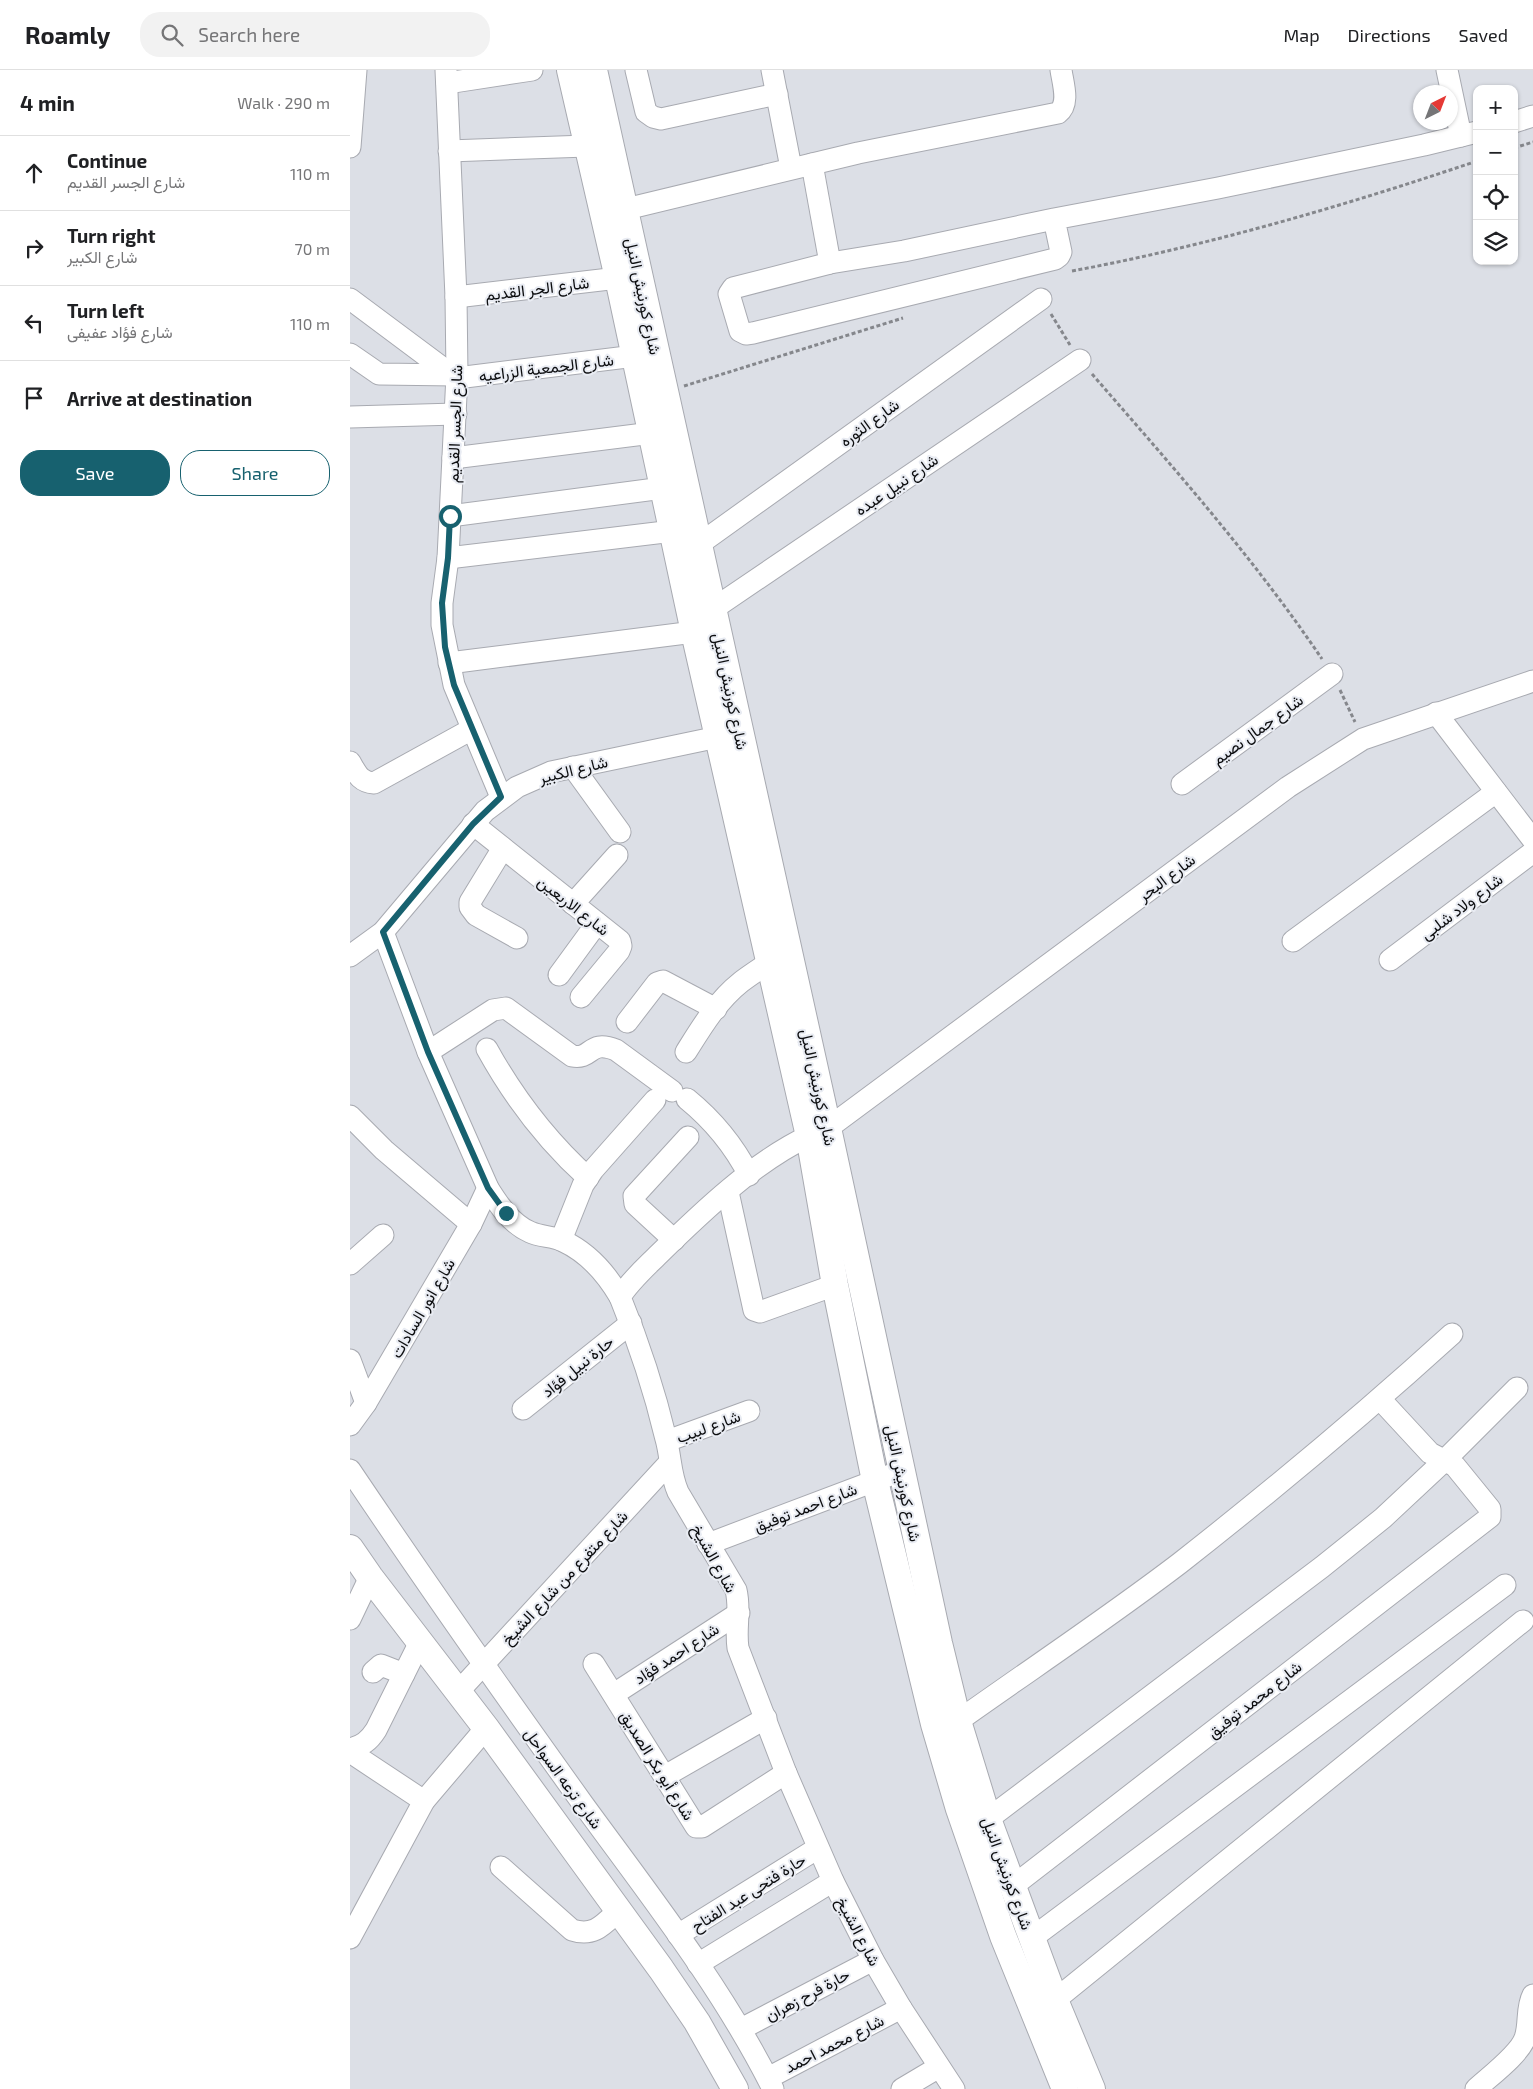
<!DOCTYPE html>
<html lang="en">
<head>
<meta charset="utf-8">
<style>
  :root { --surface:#fff; --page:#f2f2f2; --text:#202124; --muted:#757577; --line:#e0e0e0; --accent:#17616f }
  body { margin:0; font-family:"Exo 2",Vazirmatn,sans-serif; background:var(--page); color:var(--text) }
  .controls { position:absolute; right:15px; top:15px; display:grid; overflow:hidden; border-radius:10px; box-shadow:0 1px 4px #0004 }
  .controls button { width:45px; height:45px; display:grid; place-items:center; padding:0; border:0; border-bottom:1px solid var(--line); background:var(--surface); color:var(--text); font:25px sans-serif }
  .compass { position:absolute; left:1063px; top:15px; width:45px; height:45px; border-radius:50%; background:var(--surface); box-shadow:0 1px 4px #0004; rotate:42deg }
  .stop { position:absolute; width:15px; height:15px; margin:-11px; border:4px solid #17616f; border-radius:50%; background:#fff }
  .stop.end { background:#17616f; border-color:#fff; box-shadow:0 1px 5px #0008 }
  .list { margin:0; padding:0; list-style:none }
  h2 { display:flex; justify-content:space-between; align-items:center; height:65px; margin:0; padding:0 20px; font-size:21px }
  h2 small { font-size:16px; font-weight:400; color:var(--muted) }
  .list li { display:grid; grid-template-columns:32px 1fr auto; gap:15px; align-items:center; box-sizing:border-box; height:75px; padding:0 20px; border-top:1px solid var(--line) }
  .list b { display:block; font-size:19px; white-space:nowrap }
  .list p { margin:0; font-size:16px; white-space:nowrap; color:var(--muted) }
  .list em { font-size:16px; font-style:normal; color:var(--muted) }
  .actions { display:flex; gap:10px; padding:15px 20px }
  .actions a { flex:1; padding:11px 0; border:1px solid var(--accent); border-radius:20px; text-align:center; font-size:18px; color:var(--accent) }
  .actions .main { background:var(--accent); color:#fff }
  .icon { flex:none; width:28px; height:28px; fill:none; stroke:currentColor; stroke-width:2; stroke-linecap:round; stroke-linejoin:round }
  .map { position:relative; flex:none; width:1183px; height:2019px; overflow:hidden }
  header { display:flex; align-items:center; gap:30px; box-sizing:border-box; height:70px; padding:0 25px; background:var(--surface); border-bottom:1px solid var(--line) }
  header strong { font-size:24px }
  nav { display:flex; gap:28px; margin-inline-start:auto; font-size:18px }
  .search { width:350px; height:45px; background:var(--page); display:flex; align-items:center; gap:12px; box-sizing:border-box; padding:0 18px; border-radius:20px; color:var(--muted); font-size:19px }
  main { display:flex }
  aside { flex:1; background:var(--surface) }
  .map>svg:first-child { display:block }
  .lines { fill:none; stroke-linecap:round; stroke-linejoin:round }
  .minor-casing { stroke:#a8aab1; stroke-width:23 }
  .major-casing { stroke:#a8aab1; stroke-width:28 }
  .path { stroke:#85878c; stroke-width:3; stroke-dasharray:4 2.5; stroke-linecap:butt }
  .minor { stroke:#fff; stroke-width:21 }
  .major { stroke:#fff; stroke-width:26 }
  .route { stroke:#17616f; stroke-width:6 }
  .labels { text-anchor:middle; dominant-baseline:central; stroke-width:4; stroke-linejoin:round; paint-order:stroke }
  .street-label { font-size:16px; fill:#0c0d0f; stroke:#e9ecf3 }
</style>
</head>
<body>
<header>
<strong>Roamly</strong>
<div class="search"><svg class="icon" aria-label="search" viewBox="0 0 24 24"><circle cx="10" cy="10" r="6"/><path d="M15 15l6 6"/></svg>Search here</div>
<nav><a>Map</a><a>Directions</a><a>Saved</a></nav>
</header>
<main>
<aside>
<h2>4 min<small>Walk · 290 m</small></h2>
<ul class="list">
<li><svg class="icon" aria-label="ahead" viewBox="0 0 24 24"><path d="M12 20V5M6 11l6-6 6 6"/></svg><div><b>Continue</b><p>شارع الجسر القديم</p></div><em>110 m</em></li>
<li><svg class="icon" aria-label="right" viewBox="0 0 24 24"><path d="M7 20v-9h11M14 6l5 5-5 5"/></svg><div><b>Turn right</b><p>شارع الكبير</p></div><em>70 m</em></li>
<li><svg class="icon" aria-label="left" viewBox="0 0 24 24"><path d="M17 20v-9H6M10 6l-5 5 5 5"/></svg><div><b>Turn left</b><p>شارع فؤاد عفيفى</p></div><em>110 m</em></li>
<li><svg class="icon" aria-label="arrive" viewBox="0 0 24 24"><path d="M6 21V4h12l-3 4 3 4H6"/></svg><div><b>Arrive at destination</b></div></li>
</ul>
<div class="actions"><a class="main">Save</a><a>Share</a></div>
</aside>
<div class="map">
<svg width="1183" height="2019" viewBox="0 0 1183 2019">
  <rect width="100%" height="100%" fill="#dcdfe6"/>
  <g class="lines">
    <g class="minor-casing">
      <g id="minor">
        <path d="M 96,0 L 106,227 L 107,305 L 98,488 L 92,533 L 92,555 L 104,615 L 151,727"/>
        <path d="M 286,0 L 296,42 L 303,47 L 311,49 L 427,24"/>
        <path d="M 422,0 L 441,98"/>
        <path d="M 1097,0 L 1111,66"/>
        <path d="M 97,13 L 182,0"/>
        <path d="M 1164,52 L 1183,46"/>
        <path d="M 0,77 L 6,0"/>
        <path d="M 99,81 L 237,76"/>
        <path d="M 462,94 L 480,193"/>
        <path d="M 276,139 L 508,83 L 708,43 C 720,34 713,14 711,0"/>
        <path d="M 704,149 L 711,182 L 709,186 L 705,189 L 403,263 L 396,264 L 390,261 L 379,224 L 383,218 L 480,193 L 554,181 L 704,149 L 868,118 L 1074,75 L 1127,62"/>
        <path d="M 106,227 L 268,208"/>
        <path d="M 0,229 L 102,305"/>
        <path d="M 0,284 L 29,304 L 106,305"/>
        <path d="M 107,308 L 285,286"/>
        <path d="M 0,347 L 106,344"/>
        <path d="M 103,388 L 302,363"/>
        <path d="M 100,446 L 313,418"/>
        <path d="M 348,475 L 691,229"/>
        <path d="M 98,488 L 323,461"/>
        <path d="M 363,539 L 730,290"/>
        <path d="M 99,593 L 344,562"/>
        <path d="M 1086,643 L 1183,770"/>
        <path d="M 0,692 C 7,704 10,712 24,713 L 122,659"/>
        <path d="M 223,697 L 270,762"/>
        <path d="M 832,714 L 982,604"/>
        <path d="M 123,754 L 270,871 L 271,876 L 269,881 L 231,927"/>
        <path d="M 153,778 L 120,832 L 120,837 L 126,845 L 167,868"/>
        <path d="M 223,834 L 267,785"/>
        <path d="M 33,862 L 78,982 L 138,1118 C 148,1134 161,1154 180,1162 C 190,1167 203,1166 213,1171 C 239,1183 256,1203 270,1227"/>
        <path d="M 943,871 L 1146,722"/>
        <path d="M 0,886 L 33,862 L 135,741 L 167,717 L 201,702 L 368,667"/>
        <path d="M 1040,890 L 1183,782"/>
        <path d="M 209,905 L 247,853"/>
        <path d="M 277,952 L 307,913 L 313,911 L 366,939"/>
        <path d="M 137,979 C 164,1028 196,1070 238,1108"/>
        <path d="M 78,982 L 143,940 L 156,938 L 222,986 C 243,990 238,969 266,980 L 322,1021"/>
        <path d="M 336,982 C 351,958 367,931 391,912 C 400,905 410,899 419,892"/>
        <path d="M 337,1029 C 364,1051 383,1074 399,1105"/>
        <path d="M 0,1046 L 34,1080 L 121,1154"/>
        <path d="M 478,1058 L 938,717 L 1013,669 L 1183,611"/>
        <path d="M 459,1066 C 405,1091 351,1143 309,1184 C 295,1198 280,1211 270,1227 C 288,1271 305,1323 316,1369 C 321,1387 320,1404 328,1422 L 386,1520 C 391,1540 385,1558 388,1578 L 436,1703 L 483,1811 L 523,1890 L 551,1938 L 604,2019"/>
        <path d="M 378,1122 L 404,1240 L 410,1242 L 485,1215"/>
        <path d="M 211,1170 L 233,1115 L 243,1100 L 305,1030"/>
        <path d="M 324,1170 L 285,1134 L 284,1126 L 338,1067"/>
        <path d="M 0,1194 L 33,1165"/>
        <path d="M 0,1290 L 16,1333"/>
        <path d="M 173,1339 L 281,1253"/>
        <path d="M 0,1355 L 16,1333 L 121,1154 L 138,1118"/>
        <path d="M 317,1371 L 399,1341"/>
        <path d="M 0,1400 C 76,1513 154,1624 233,1734 C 300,1826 372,1917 423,2019"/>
        <path d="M 358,1474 L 551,1401"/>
        <path d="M 0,1549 L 20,1507"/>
        <path d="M 244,1594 L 346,1757 L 352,1757 L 436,1703"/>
        <path d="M 23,1602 L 31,1595 L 54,1604"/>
        <path d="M 108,1622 L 319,1393"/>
        <path d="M 264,1624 L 389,1543"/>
        <path d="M 608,1651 C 681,1599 758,1548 830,1493 C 923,1420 1014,1344 1102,1264"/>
        <path d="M 0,1679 C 12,1676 19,1671 26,1660 L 70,1572"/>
        <path d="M 0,1682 L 74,1731"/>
        <path d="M 315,1706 L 416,1648"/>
        <path d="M 638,1749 L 972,1497 L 1033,1448 L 1094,1391 L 1167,1318"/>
        <path d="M 151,1797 L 222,1860 C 244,1867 253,1855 268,1841"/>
        <path d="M 663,1816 L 1140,1447 L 1140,1439 L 1105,1396 L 1080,1383 L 1030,1329"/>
        <path d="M 328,1865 L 468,1778"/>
        <path d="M 0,1868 L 74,1731 L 136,1658"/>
        <path d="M 682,1868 L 1155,1515"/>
        <path d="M 348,1894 L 483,1811"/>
        <path d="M 705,1930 L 1173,1551"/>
        <path d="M 391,1959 L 523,1890"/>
        <path d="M 418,2008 L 551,1938"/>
        <path d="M 552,2019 L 589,1997"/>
        <path d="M 1126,2019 C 1139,2007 1170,1984 1175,1968 C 1180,1954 1176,1938 1183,1925"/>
      </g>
    </g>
    <g class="major-casing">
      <g id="major">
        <path d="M 220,0 L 268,208 L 344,562 L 459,1066 L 485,1215 L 525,1411 L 584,1654 L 609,1739 L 653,1866 L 715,2019"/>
        <path d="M 244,0 L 478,1058 L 589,1573 L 608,1651 L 638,1749 L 705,1930 L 742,2019"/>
        <path d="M 0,1478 L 20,1507 L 136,1658 L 311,1899 L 347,1952 L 385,2019"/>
      </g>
    </g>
    <g class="path">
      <path d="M 1164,78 L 1183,72"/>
      <path d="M 722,201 C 857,176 997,135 1127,91"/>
      <path d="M 701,244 L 720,275"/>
      <path d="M 742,304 C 822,396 903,487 972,589"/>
      <path d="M 334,316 L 553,248"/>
      <path d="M 990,620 L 1005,652"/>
    </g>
    <use href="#minor" class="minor"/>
    <use href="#major" class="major"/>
  </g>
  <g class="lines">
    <path class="route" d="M 100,446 L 98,488 L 92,533 L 95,577 L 104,615 L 151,727 L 123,754 L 33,862 L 78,982 L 138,1118 L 156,1143"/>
  </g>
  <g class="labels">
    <g class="street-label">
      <text transform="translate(187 218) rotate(-7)">شارع الجر القديم</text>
      <text transform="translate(294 226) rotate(78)">شارع كورنيش النيل</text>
      <text transform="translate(196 297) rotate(-7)">شارع الجمعية الزراعيه</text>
      <text transform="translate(519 352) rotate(-36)">شارع الثوره</text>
      <text transform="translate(104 354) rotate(-88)">شارع الجسر القديم</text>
      <text transform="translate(546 414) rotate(-34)">شارع نبيل عبده</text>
      <text transform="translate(381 621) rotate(78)">شارع كورنيش النيل</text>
      <text transform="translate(907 659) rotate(-36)">شارع جمال نصيم</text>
      <text transform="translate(223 699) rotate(-14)">شارع الكبير</text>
      <text transform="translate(816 807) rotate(-37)">شارع البحر</text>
      <text transform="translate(224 835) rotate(38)">شارع الاربعين</text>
      <text transform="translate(1111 836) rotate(-37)">شارع ولاد شلبى</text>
      <text transform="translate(469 1017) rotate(78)">شارع كورنيش النيل</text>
      <text transform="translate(72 1238) rotate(-60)">شارع انور السادات</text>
      <text transform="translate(227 1296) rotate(-39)">حارة نبيل فؤاد</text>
      <text transform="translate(358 1356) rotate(-20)">شارع لبيب</text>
      <text transform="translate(554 1413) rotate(78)">شارع كورنيش النيل</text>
      <text transform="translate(455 1437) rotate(-21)">شارع احمد توفيق</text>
      <text transform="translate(365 1488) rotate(61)">شارع الشيخ</text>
      <text transform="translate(214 1507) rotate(-47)">شارع متفرع من شارع الشيخ</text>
      <text transform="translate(326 1583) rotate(-33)">شارع احمد فؤاد</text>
      <text transform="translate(904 1629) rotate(-38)">شارع محمد توفيق</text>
      <text transform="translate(308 1695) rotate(58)">شارع أبو بكر الصديق</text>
      <text transform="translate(214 1708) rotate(54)">شارع ترعه السواحل</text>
      <text transform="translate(658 1803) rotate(70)">شارع كورنيش النيل</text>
      <text transform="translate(398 1822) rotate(-32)">حارة فتحى عبد الفتاح</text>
      <text transform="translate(509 1861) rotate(62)">شارع الشيخ</text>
      <text transform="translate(457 1924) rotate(-28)">حارة فرح زهران</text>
      <text transform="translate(484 1973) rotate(-27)">شارع محمد احمد</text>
    </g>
  </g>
</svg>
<div class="controls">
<button>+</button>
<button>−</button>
<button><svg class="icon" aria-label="locate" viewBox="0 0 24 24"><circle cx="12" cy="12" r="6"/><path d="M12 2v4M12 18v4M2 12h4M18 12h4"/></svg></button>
<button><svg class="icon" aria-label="layers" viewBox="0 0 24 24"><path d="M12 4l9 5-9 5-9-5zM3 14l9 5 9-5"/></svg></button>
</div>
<svg class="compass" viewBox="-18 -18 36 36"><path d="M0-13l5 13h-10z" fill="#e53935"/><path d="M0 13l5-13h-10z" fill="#757577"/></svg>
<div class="stop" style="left:100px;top:446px"></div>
<div class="stop end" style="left:156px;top:1143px"></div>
</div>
</main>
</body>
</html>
